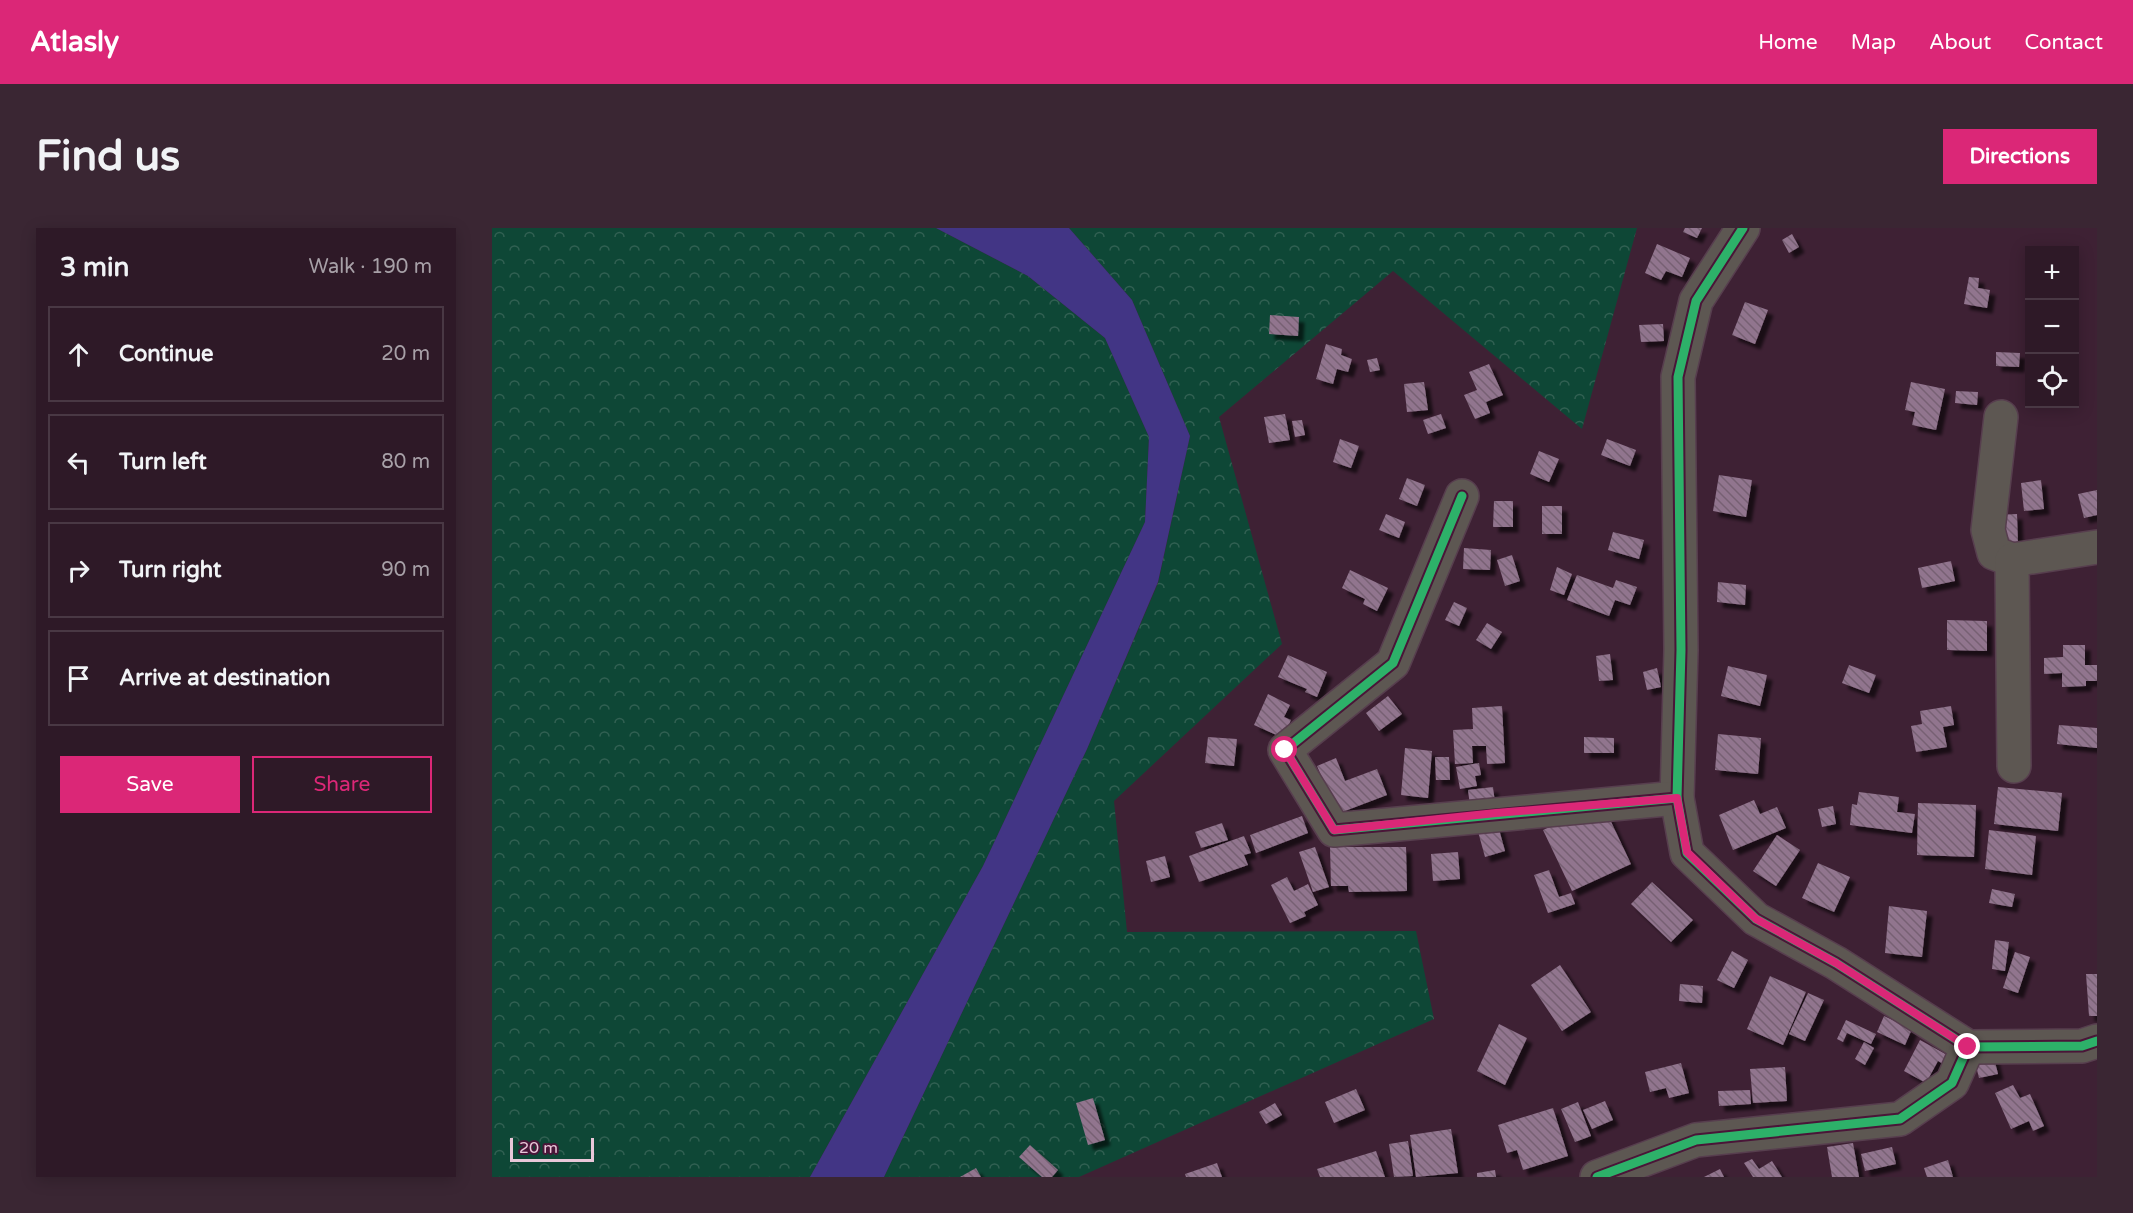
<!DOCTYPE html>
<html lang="en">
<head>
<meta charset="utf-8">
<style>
  :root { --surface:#2e1927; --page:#3a2633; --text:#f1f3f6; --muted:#a7a0a7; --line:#493844; --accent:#db2777 }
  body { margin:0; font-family:"Varela Round",sans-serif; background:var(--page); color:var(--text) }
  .controls { position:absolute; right:18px; top:18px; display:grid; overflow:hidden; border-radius:0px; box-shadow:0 3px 15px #0003 }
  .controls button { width:54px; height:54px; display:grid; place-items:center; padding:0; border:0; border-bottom:2px solid var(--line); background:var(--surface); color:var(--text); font:30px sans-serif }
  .scale { position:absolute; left:18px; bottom:15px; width:84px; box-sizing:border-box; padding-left:6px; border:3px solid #e9c7d9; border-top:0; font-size:16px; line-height:21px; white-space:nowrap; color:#e9c7d9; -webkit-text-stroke:4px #4a1538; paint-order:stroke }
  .stop { position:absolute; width:18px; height:18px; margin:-14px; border:4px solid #db2777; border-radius:50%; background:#fff }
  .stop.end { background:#db2777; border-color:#fff; box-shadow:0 2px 6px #0008 }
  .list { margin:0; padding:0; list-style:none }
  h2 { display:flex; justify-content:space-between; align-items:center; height:78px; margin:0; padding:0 24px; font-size:26px }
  h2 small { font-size:20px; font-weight:400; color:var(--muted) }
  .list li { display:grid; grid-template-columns:39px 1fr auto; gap:18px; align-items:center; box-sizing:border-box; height:96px; margin:0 12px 12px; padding:0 12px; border:2px solid var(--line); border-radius:0px }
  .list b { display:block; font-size:22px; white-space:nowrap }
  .list em { font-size:20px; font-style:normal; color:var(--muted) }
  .actions { display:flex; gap:12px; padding:18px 24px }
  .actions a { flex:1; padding:14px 0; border:2px solid var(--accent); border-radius:0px; text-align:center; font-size:21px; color:var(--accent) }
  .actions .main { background:var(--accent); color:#fff }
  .icon { flex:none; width:33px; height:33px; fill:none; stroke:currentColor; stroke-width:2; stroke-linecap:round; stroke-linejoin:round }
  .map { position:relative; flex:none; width:1605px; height:949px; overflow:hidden; border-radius:0px }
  header { display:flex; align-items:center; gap:36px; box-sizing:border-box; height:84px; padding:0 30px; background:var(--accent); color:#fff }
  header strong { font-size:28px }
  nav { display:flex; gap:33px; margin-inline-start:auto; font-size:21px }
  .intro { display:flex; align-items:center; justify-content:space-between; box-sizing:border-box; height:144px; padding:0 36px }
  h1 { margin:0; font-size:42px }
  .button { padding:15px 27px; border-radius:0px; background:var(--accent); color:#fff; font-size:21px; font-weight:700 }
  main { display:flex; gap:36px; padding:0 36px }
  aside { flex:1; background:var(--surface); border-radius:0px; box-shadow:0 3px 15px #0003 }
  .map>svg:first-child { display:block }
  .forest { fill:url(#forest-crowns) }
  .water { fill:#423585 }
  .building { fill:url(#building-back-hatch); filter:url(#shadow) }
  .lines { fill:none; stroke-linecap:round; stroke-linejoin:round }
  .minor-casing { stroke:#573e4e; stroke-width:36 }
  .minor { stroke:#5d5752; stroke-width:33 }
  .cycleway-casing { stroke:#4a1538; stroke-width:13 }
  .cycleway { stroke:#2db169; stroke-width:9 }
  .route { stroke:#db2777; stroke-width:8 }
</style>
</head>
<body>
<header>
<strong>Atlasly</strong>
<nav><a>Home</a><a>Map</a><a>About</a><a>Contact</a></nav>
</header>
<div class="intro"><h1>Find us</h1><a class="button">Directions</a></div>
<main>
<aside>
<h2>3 min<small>Walk · 190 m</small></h2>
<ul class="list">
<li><svg class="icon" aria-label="ahead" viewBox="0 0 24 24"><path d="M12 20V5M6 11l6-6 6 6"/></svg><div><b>Continue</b></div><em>20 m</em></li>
<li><svg class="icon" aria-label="left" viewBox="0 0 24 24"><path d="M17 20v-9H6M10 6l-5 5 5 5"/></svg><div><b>Turn left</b></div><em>80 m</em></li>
<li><svg class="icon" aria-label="right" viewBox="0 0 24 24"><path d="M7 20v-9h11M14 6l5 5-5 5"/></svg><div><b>Turn right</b></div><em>90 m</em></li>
<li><svg class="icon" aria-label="arrive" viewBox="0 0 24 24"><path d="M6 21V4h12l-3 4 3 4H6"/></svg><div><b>Arrive at destination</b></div></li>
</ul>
<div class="actions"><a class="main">Save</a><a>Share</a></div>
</aside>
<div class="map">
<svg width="1605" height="949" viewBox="0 0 1605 949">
  <defs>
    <pattern id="forest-crowns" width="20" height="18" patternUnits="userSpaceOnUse" patternTransform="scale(1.5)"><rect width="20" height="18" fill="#0e4736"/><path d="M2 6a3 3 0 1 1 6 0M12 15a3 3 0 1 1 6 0" fill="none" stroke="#316052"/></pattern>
    <pattern id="building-back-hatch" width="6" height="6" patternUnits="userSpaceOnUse" patternTransform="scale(1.5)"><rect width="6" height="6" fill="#91758e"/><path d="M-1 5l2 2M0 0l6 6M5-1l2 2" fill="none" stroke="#776173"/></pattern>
    <filter id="shadow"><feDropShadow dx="5.5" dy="5.5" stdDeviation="1.5" flood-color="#0009"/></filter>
  </defs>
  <rect width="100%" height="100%" fill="#3e2134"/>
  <g class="forest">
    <path d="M 0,0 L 444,0 L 536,48 L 613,110 L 657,209 L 653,294 L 491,638 L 318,949 L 0,949 Z"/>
    <path d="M 577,0 L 1145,0 L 1090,201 L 901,43 L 727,189 L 790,416 L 622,573 L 635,704 L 924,703 L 942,791 L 587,949 L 392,949 L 595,521 L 666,355 L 698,208 L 640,72 Z"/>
  </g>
  <path class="water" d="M 444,0 L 577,0 L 640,72 L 698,208 L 666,354 L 595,521 L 392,949 L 318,949 L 491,638 L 653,294 L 657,209 L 613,110 L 536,48 Z"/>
  <g class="building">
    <path d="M 1193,0 L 1210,0 L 1205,10 L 1191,4 Z"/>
    <path d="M 1300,6 L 1307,19 L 1297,25 L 1290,12 Z"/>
    <path d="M 1165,16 L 1198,30 L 1190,49 L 1174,43 L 1169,52 L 1153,45 Z"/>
    <path d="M 1477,49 L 1487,50 L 1486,60 L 1498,62 L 1495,80 L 1472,76 Z"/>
    <path d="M 1253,74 L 1276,82 L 1263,116 L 1240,107 Z"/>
    <path d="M 778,87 L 807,89 L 806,108 L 777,106 Z"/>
    <path d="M 1171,96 L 1172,113 L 1149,114 L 1147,97 Z"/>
    <path d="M 834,116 L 850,121 L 849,127 L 860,131 L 856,144 L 845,141 L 841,156 L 824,151 Z"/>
    <path d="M 1504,124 L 1528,125 L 1527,139 L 1504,138 Z"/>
    <path d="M 885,130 L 888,142 L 878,144 L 875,132 Z"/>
    <path d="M 997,136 L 1011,167 L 994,174 L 998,185 L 983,191 L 972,167 L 985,162 L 977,144 Z"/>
    <path d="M 932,154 L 936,182 L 915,184 L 912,156 Z"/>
    <path d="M 1419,154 L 1453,161 L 1444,202 L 1420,197 L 1423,184 L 1413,182 Z"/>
    <path d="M 1464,163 L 1486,164 L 1485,177 L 1463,175 Z"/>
    <path d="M 793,186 L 798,212 L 777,215 L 772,189 Z"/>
    <path d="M 949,186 L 954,200 L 936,206 L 931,192 Z"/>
    <path d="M 810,192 L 813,207 L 803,209 L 800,193 Z"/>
    <path d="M 848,211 L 867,218 L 859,240 L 841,234 Z"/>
    <path d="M 1115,211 L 1144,222 L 1138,238 L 1109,227 Z"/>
    <path d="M 1047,223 L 1067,231 L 1057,254 L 1038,246 Z"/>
    <path d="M 1227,247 L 1260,252 L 1254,289 L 1221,283 Z"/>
    <path d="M 915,250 L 933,257 L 925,278 L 907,271 Z"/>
    <path d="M 1549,252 L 1552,281 L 1532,283 L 1529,255 Z"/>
    <path d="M 1605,262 L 1605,287 L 1592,290 L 1586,266 Z"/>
    <path d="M 1002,273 L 1021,273 L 1021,299 L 1001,299 Z"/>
    <rect x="1050" y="278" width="20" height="28"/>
    <path d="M 894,286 L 913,294 L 907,310 L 887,302 Z"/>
    <path d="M 1525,286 L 1526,316 L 1506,317 L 1504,287 Z"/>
    <path d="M 1121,304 L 1152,312 L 1147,331 L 1116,322 Z"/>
    <path d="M 972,320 L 999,322 L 998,342 L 971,341 Z"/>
    <path d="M 1020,327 L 1028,353 L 1013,358 L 1005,332 Z"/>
    <path d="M 1459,333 L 1463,353 L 1430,360 L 1426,340 Z"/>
    <path d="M 1065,339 L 1080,346 L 1072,367 L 1058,362 Z"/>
    <path d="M 858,342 L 896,360 L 885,383 L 871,376 L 873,371 L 850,360 Z"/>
    <path d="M 1085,347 L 1121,360 L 1124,352 L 1145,359 L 1138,377 L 1123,372 L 1117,388 L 1075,372 Z"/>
    <path d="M 1226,354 L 1254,357 L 1253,377 L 1225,374 Z"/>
    <path d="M 962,374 L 975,380 L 967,398 L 953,392 Z"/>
    <path d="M 1455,392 L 1495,393 L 1495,423 L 1455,422 Z"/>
    <path d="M 995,395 L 1010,404 L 999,421 L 984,412 Z"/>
    <path d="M 1571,417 L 1593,417 L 1593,437 L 1605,437 L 1605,453 L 1594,453 L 1594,458 L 1570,459 L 1570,445 L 1552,446 L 1552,430 L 1571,429 Z"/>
    <path d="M 1118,426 L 1121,452 L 1107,453 L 1104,428 Z"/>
    <path d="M 796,427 L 835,444 L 825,469 L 813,464 L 815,461 L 786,449 Z"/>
    <path d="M 1357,437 L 1384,447 L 1377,465 L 1350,455 Z"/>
    <path d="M 1236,438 L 1275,447 L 1268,478 L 1229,468 Z"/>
    <path d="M 1165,440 L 1169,459 L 1155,462 L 1151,444 Z"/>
    <path d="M 776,466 L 798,477 L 792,489 L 799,492 L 791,510 L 762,497 Z"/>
    <path d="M 896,468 L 910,486 L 887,503 L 874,485 Z"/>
    <path d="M 1010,478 L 1013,535 L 995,536 L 994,518 L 980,518 L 981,535 L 963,536 L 961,502 L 981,501 L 980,480 Z"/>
    <path d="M 1459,478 L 1462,497 L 1451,499 L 1455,519 L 1424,524 L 1419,498 L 1430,496 L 1428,483 Z"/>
    <path d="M 1567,497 L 1605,500 L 1605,520 L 1565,516 Z"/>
    <path d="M 1226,506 L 1269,510 L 1266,546 L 1223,542 Z"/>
    <path d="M 716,509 L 745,511 L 742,538 L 713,535 Z"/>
    <path d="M 1092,509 L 1122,510 L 1122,525 L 1092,525 Z"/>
    <path d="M 913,520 L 940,523 L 936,570 L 909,567 Z"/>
    <path d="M 943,529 L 957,529 L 958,552 L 944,552 Z"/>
    <path d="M 844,530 L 853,553 L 885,541 L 895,567 L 845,586 L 825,538 Z"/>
    <path d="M 987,535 L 989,547 L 983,548 L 985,558 L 968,561 L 964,539 Z"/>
    <path d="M 1001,559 L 1003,575 L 978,578 L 976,562 Z"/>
    <path d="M 1506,559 L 1570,565 L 1566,603 L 1502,596 Z"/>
    <path d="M 1367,564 L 1407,569 L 1405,584 L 1423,586 L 1420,605 L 1358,597 L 1360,576 L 1365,577 Z"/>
    <path d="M 1262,572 L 1268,586 L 1285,579 L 1294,600 L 1241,622 L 1227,587 Z"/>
    <path d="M 1426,575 L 1484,577 L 1482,629 L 1425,627 Z"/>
    <path d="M 1341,578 L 1344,596 L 1330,599 L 1326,581 Z"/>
    <path d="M 1113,581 L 1139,636 L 1080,663 L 1051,602 L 1095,582 Z"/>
    <path d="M 810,588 L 816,605 L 764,625 L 758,607 Z"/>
    <path d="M 1005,594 L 1013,623 L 993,629 L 985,600 Z"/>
    <path d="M 730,595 L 736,612 L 709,620 L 703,604 Z"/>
    <path d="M 1497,602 L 1544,608 L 1540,647 L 1493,641 Z"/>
    <path d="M 1285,607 L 1308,622 L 1284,658 L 1261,643 Z"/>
    <path d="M 752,608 L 759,625 L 752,627 L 756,637 L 707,654 L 697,628 Z"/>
    <path d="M 823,619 L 837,659 L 821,664 L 807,624 Z"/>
    <path d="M 838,619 L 914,619 L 915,663 L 857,664 L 856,658 L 839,658 Z"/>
    <path d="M 966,624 L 968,651 L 941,653 L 939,626 Z"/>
    <path d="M 673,628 L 678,649 L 659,654 L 654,633 Z"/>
    <path d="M 1326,635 L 1358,649 L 1342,684 L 1310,670 Z"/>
    <path d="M 1057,642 L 1067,669 L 1079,665 L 1083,676 L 1056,685 L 1042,647 Z"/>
    <path d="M 795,649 L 802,663 L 816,656 L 826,677 L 812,684 L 814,688 L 798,695 L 779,657 Z"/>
    <path d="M 1160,654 L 1201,692 L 1179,714 L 1139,676 Z"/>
    <path d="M 1500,661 L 1523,666 L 1520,679 L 1497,675 Z"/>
    <path d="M 1397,678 L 1435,683 L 1430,729 L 1393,725 Z"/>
    <path d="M 1503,712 L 1517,714 L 1513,743 L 1500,741 Z"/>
    <path d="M 1240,723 L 1256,732 L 1242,760 L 1225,752 Z"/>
    <path d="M 1523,724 L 1538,729 L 1526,765 L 1511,760 Z"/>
    <path d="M 1068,737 L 1099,784 L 1070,803 L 1039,757 Z"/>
    <path d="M 1594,746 L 1605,746 L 1605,788 L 1597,788 Z"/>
    <path d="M 1278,748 L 1314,764 L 1291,817 L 1255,801 Z"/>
    <path d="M 1188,756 L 1211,758 L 1210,775 L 1187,773 Z"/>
    <path d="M 1316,765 L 1332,772 L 1313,813 L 1297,806 Z"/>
    <path d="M 1392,788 L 1420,801 L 1413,817 L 1385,804 Z"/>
    <path d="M 1354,792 L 1384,806 L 1379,816 L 1355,805 L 1351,814 L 1345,811 Z"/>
    <path d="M 1007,796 L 1035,810 L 1013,857 L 985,843 Z"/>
    <path d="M 1428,812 L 1457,828 L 1453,837 L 1446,833 L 1434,855 L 1412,843 Z"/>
    <path d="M 1372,814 L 1382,820 L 1373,837 L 1363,831 Z"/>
    <path d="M 1501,826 L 1506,846 L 1487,850 L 1482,830 Z"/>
    <path d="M 1189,835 L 1197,865 L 1177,870 L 1174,860 L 1158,864 L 1153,844 Z"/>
    <path d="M 1293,839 L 1295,873 L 1261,875 L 1258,841 Z"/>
    <path d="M 1521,857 L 1528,870 L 1538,866 L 1552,898 L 1541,903 L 1537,893 L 1519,901 L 1503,865 Z"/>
    <path d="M 864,861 L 873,882 L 842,895 L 833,874 Z"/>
    <path d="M 1258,862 L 1259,876 L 1227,878 L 1226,863 Z"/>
    <path d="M 601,870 L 613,912 L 596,917 L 584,875 Z"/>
    <path d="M 1113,873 L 1121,892 L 1100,901 L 1091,882 Z"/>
    <path d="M 1086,874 L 1099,908 L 1083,914 L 1069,881 Z"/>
    <path d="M 783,875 L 790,887 L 774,896 L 767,884 Z"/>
    <path d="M 1061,880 L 1076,928 L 1031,942 L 1025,922 L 1015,925 L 1006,897 Z"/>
    <path d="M 959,901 L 966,945 L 924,949 L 918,907 Z"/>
    <path d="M 916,913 L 921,948 L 902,949 L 897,916 Z"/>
    <path d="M 1361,915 L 1367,949 L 1340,949 L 1335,919 Z"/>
    <path d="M 538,917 L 566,942 L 560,949 L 550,949 L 527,929 Z"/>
    <path d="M 1400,919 L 1404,936 L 1373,943 L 1369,926 Z"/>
    <path d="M 884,923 L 893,949 L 828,949 L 825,941 Z"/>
    <path d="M 1260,931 L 1267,941 L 1280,933 L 1290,949 L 1261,949 L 1252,935 Z"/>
    <path d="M 1456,932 L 1461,949 L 1435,949 L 1432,940 Z"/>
    <path d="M 725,935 L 730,949 L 694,949 L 693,946 Z"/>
    <path d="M 484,940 L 489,949 L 468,949 Z"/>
    <path d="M 1228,941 L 1232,949 L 1212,949 Z"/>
    <path d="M 1003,942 L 1004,949 L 985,949 L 985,945 Z"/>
  </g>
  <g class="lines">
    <g class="minor-casing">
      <g id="minor">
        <path d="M 1251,0 L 1204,73 L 1186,149 L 1189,422 L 1185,570 L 1195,625 L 1264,691 L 1344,735 L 1476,819 L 1590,818 L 1605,813"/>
        <path d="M 1509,189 L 1496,302 L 1502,325 L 1520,332"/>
        <path d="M 970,268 L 901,435 L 793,522 L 842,602 L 1185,570"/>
        <path d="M 1522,538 L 1520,332 L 1605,319"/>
        <path d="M 1105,949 L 1204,912 L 1408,891 L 1460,855 L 1476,819"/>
      </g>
    </g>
    <use href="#minor" class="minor"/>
    <g class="cycleway-casing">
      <g id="cycleway">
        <path d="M 1251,0 L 1204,73 L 1186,149 L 1189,422 L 1185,570 L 1195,625 L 1264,691 L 1344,735 L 1476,819 L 1590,818 L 1605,813"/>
        <path d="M 970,268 L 901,435 L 793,522 L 842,602 L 1185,570"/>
        <path d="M 1105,949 L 1204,912 L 1408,891 L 1460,855 L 1476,819"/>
      </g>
    </g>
    <use href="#cycleway" class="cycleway"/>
  </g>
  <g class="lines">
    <path class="route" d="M 793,522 L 842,602 L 1004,585 L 1185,570 L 1195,624 L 1264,691 L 1344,735 L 1476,819"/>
  </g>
</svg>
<div class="controls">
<button>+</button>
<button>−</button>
<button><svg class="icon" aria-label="locate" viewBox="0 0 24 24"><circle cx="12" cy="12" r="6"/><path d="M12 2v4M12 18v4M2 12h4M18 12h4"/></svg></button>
</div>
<div class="scale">20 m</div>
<div class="stop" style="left:793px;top:522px"></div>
<div class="stop end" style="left:1476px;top:819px"></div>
</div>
</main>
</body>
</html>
